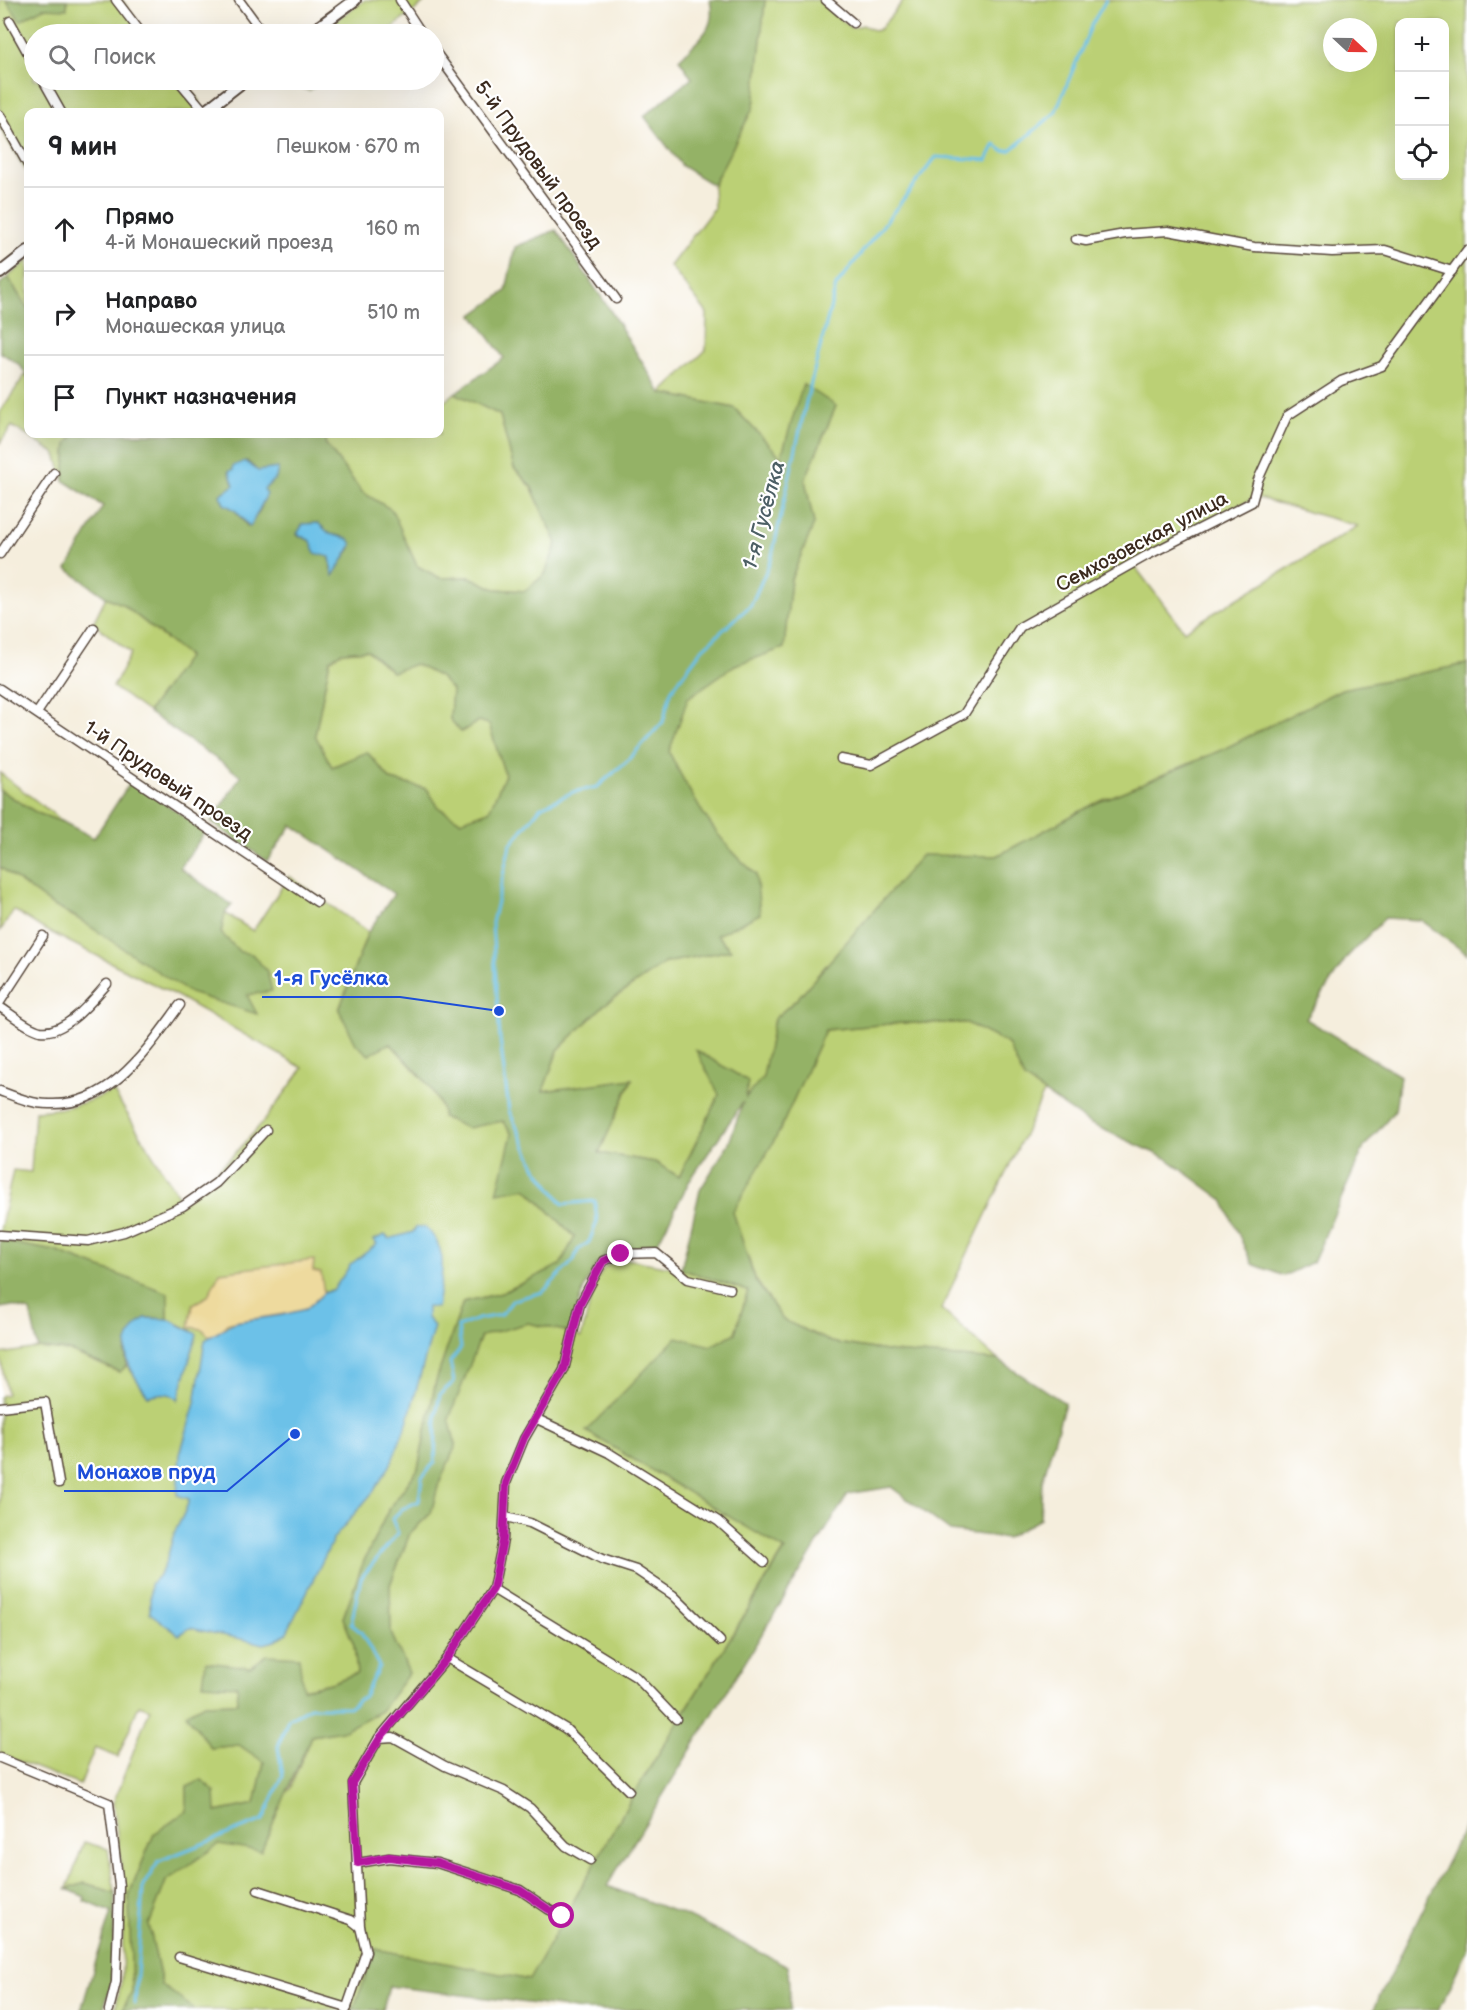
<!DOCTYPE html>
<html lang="ru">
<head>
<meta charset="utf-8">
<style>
  :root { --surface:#fff; --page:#f2f2f2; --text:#202124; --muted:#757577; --line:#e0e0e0 }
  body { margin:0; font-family:"Balsamiq Sans",sans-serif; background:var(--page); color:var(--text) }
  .controls { position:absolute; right:18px; top:18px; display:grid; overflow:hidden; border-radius:12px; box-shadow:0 6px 24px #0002 }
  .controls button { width:54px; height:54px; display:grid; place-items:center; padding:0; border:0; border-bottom:2px solid var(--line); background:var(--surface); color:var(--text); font:30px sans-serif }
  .compass { position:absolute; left:1323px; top:18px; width:54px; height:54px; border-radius:50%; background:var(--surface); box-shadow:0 6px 24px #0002; rotate:112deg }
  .stop { position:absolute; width:18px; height:18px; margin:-14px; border:4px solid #b5179e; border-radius:50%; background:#fff }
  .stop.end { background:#b5179e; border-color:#fff; box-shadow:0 2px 6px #0008 }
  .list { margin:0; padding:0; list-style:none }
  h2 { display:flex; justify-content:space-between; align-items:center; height:78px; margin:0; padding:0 24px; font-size:26px }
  h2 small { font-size:20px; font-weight:400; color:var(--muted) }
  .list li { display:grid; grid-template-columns:39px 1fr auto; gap:18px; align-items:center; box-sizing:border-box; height:84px; padding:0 24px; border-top:2px solid var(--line) }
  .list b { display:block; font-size:22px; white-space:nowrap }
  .list p { margin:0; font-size:20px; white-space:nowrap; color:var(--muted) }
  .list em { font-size:20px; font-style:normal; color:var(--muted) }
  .icon { flex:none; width:33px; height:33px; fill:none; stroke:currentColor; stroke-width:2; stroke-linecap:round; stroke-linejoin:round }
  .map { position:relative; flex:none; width:1467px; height:2010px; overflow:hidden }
  .search { position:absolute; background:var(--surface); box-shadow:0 6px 24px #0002; left:24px; top:24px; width:420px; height:66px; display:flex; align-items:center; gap:15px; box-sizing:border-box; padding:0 21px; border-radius:33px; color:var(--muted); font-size:22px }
  .panel { position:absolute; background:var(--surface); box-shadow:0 6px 24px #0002; left:24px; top:108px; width:420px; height:330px; border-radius:12px }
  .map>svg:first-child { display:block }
  .green { fill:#bbd074; stroke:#7b7d49; stroke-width:1.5; fill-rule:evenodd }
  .forest { fill:#94b266; stroke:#686e42; stroke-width:1.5; fill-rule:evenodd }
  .sand { fill:#eeda9e; stroke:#94825e; stroke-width:1.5 }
  .water { fill:#6cc1e8; stroke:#547683; stroke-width:1.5 }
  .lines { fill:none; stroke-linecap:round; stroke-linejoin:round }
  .stream { stroke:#6cc1e8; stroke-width:3 }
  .minor-casing { stroke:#57473b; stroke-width:11 }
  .tertiary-casing { stroke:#57473b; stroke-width:14 }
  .minor { stroke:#fff; stroke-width:8 }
  .tertiary { stroke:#fff; stroke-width:10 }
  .route { stroke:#b5179e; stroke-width:8 }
  .labels { text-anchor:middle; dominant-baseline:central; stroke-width:4.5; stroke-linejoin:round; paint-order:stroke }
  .street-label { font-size:20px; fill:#3b2a1e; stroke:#fff }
  .water-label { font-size:21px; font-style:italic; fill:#4c5f65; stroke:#fff }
  .leader { fill:none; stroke:#1d4ed8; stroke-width:2 }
  .callout-dot { fill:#1d4ed8; stroke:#fff; stroke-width:2 }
  .callout-label { font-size:21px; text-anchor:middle; font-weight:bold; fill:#1d4ed8; stroke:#fff; stroke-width:4.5; stroke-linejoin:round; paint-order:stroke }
</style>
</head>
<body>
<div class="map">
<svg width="1467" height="2010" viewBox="0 0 1467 2010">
  <rect width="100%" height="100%" fill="#fff"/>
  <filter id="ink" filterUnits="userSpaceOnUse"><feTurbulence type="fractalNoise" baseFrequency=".0167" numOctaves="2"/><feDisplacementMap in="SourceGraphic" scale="12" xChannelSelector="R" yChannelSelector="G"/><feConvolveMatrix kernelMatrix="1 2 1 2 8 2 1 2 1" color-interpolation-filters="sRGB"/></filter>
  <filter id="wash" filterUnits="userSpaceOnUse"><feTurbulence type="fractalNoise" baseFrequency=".008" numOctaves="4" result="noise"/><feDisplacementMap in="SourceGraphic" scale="24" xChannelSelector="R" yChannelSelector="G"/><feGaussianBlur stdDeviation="1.35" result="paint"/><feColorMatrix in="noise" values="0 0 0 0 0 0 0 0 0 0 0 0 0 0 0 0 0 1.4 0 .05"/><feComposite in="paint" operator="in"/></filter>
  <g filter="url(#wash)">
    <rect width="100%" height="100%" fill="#f5eedd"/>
    <g class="green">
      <path d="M 0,0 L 122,0 L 147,34 L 34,34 L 34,80 L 183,80 L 200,101 L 195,107 L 195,112 L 28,112 L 28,175 L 0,127 Z"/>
      <path d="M 365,0 L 428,0 L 384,34 L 317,34 Z"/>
      <path d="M 765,0 L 819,0 L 851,28 L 863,25 L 875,31 L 880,29 L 904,0 L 1467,0 L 1467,664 L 1342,689 L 1224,749 L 1094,804 L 997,856 L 922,856 L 797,999 L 774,1019 L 763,1078 L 745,1099 L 719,1095 L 679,1177 L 655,1162 L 599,1153 L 632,1080 L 543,1091 L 558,1050 L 604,1005 L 665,963 L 730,950 L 717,935 L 756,874 C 716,841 692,798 669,752 L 687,698 L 735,665 L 784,648 L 791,579 L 814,524 L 805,480 L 836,406 L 781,457 L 734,408 L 661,393 L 706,350 L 707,313 L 670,266 L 714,208 L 713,185 L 754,106 ZM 1400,22 L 1444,22 L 1444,176 L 1400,176 ZM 1332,27 L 1368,27 L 1368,63 L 1332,63 ZM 1255,497 L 1358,526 L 1184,631 L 1133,564 Z"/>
      <path d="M 283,80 L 325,80 L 309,91 Z"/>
      <path d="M 28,260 L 28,310 L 8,277 Z"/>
      <path d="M 25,375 L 28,378 L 28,434 L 76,434 L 67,443 L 64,481 L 56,454 L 12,426 L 0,443 L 0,412 Z"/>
      <path d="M 455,393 L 500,415 L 514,468 L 531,486 L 557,543 L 545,574 L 525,591 L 495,589 L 470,577 L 440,578 L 417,566 L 392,511 L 362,492 L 325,443 L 328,434 L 440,434 L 440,405 Z"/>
      <path d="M 106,597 L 122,604 L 188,657 L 148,712 L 113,687 L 131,653 L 93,623 Z"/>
      <path d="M 367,650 L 392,672 L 415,664 L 440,677 L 452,690 L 450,719 L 462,732 L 479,721 L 489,724 L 505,775 L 489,811 L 460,821 L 439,808 L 427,789 L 391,780 L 367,752 L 332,767 L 315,735 L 330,660 L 342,652 Z"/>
      <path d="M 0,773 L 65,823 L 37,813 L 0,790 Z"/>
      <path d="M 0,867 L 52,905 L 256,1013 L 246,995 L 240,953 L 221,933 L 225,913 L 253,931 L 289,876 L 368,932 L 339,1010 L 390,1043 L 430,1087 L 443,1112 L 467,1128 L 502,1121 L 512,1134 L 498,1192 L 526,1188 L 575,1237 L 560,1265 L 502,1293 L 463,1302 L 436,1381 L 418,1469 L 388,1511 L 363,1563 L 343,1618 L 354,1645 L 357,1673 L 331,1683 L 302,1689 L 267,1655 C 247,1670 237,1678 238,1703 L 204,1704 L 211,1748 L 239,1745 L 264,1762 L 255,1805 L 215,1812 L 187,1788 L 188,1811 L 154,1834 L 129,1895 L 132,1993 L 122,2010 L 115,2010 L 122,1979 L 124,1885 L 113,1803 L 150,1709 L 139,1705 L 118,1757 L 95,1748 L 80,1785 L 0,1754 L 0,1396 L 7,1394 L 0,1354 L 38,1348 L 70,1351 L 119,1372 L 127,1365 L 148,1396 L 159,1393 L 174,1395 L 191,1330 L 168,1319 L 167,1293 L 55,1251 L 0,1241 L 0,1231 L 13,1170 L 31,1172 L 35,1111 C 63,1110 88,1103 113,1091 L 180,1199 C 236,1160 264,1123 303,1068 L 179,997 L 42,928 L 14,910 L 0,931 Z"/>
      <path d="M 900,1023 L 967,1023 L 1008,1044 L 1024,1079 L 1044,1093 L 941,1309 L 998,1360 L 892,1352 L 831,1342 L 783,1320 L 756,1280 L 732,1212 L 779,1132 L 825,1030 Z"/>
      <path d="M 621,1258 L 681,1269 L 748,1291 L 735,1333 L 586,1431 L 785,1549 L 638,1787 L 529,1980 L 376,1949 L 353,2010 L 195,2010 L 162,1985 L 149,1925 L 166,1881 L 290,1789 L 311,1736 L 342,1731 L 409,1673 L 391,1633 L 390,1585 L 410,1533 L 431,1513 L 438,1486 L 456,1445 L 448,1419 L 481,1336 L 528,1323 L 570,1332 L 581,1338 L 595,1284 L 604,1268 Z"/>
      <path d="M 84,1842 L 108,1849 L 115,1893 L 85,1883 L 67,1889 Z"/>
    </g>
    <g class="forest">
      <path d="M 6,0 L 67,0 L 67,9 L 43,8 L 20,21 Z"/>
      <path d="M 710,0 L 765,0 L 754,106 L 713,185 L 682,166 L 644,116 L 692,78 L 679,59 C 699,39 717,30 710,0 Z"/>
      <path d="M 556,230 L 610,310 L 661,393 L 734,408 L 781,457 L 803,384 L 836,406 L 805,480 L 814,524 L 791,579 L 784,648 L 735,665 L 688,698 L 669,752 C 692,798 716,841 756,874 L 760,914 L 717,935 L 731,950 L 665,963 L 604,1005 L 558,1050 L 543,1091 L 632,1079 L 599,1153 L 655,1162 L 679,1177 L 719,1095 L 696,1050 L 748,1081 L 746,1097 L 763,1077 L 774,1019 L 797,999 L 922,855 L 997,856 L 1094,804 L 1224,749 L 1342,689 L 1467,664 L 1467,954 L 1421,920 L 1385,918 L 1347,957 L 1306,1019 L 1400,1076 L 1395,1111 L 1364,1147 L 1313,1262 L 1284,1276 L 1252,1264 L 1223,1200 L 1166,1158 L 1089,1123 L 1024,1079 L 1008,1044 L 967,1023 L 900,1023 L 825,1030 L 779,1132 L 733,1212 L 755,1280 L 783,1320 L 831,1342 L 892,1352 L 998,1360 L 1065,1403 L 1042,1482 L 1040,1519 L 1006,1538 L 950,1531 L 891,1487 L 848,1494 L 607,1886 L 684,1915 L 788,1966 L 790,2010 L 584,2010 L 389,1986 L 383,2010 L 353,2010 L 376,1949 L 529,1980 L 638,1787 L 785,1550 L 586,1431 L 677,1337 L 711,1346 L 735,1333 L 748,1291 L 681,1269 L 700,1190 L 729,1143 L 743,1102 L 690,1180 L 654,1250 C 643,1249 627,1246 617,1249 C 590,1257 577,1307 570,1332 L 528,1323 L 481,1336 L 449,1419 L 456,1445 L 438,1486 L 431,1513 L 410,1533 L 390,1585 L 391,1633 L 409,1673 L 381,1711 L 342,1731 L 311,1736 L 261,1851 L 219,1844 L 166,1881 L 149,1925 L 162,1985 L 195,2010 L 122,2010 L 132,1992 L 129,1895 L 154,1834 L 187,1811 L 187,1787 L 202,1780 L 215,1792 L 216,1812 L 255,1804 L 264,1762 L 239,1745 L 211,1748 L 186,1714 L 204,1704 L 238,1703 L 237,1686 L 203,1684 L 206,1662 L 250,1667 L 267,1655 L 299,1657 L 303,1689 L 331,1683 L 357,1673 L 354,1645 L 343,1618 L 363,1563 L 388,1511 L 418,1469 L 436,1381 L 463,1302 L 502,1293 L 560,1265 L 575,1237 L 526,1188 L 497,1193 L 512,1134 L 503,1121 L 467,1128 L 442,1117 C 446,1097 404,1058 390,1043 L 369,1055 L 356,1044 L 339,1010 L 368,932 L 394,894 L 292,825 L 267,861 L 211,822 L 241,776 L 148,712 L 188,656 L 122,604 L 106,597 L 67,569 L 103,506 L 64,481 L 67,443 L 76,434 L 328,434 L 325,443 L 362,492 L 392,510 L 417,566 L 440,578 L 470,577 L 495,589 L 525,591 L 545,574 L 557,543 L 531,486 L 514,468 L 500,415 L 455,393 L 504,358 L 473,315 L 506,291 L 515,247 ZM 247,461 L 258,471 L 278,469 L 272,482 L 263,490 C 266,504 258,516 247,526 L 235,510 L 224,504 L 220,495 L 234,485 L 229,472 ZM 318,523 L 330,534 L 344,537 L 351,548 L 339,565 L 331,570 L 330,557 L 311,541 L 297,535 L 303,524 ZM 367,650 L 393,672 L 415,664 L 440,677 L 452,690 L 450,719 L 461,732 L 479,721 L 489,724 L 505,775 L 489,811 L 460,821 L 439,808 L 427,789 L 391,780 L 367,752 L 332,767 L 315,735 L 330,660 L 342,652 Z"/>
      <path d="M 8,277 L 28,310 L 28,378 L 20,365 L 0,352 L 0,284 Z"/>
      <path d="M 131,781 L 206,831 L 180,868 L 232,905 L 225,913 L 221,933 L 240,952 L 252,954 L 267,971 L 272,991 L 247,995 L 257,1014 L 190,993 L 74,916 L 52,905 L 0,867 L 0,790 L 37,813 L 65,823 L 94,838 Z"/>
      <path d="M 0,1241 L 55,1251 L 168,1293 L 168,1319 L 146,1318 L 125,1352 L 127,1365 L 120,1372 L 70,1351 L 38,1348 L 30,1311 L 12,1306 L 0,1308 Z"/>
      <path d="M 1467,1821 L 1467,1950 L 1438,2010 L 1373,2010 Z"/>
      <path d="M 85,1883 L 115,1893 L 112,1982 L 103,2010 L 81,2010 L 111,1912 L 84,1901 L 85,1897 L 67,1889 Z"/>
    </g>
    <path class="sand" d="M 314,1260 L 313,1271 L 321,1273 L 324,1293 L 306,1309 L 297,1312 L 235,1322 L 227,1324 L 219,1333 L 209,1336 L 202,1329 L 189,1327 L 193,1304 L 208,1296 L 220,1272 Z"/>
    <g class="water">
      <path d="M 245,461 L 258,471 L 278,468 L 276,478 L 264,489 L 267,494 L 250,527 L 235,510 L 224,504 L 220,495 L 234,485 L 229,471 L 233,470 L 233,466 Z"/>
      <path d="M 318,523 L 330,534 L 349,539 L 352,545 L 333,576 L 330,557 L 315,553 L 311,541 L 297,534 L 303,524 Z"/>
      <path d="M 416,1227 L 425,1227 C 451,1250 441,1276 437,1308 L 427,1307 L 427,1318 L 434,1326 L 408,1420 L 390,1466 L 373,1492 L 334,1538 L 286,1634 L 275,1641 L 264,1644 L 190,1628 L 179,1635 L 150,1613 L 150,1584 C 168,1570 167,1554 174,1534 C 179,1522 186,1513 189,1499 L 177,1495 L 180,1454 L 195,1403 L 205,1340 L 235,1322 L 282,1315 L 306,1309 L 324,1293 L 334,1289 L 351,1264 L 377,1244 L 373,1240 L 385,1235 L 389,1239 L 413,1232 Z"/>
      <path d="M 145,1318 L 168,1319 L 197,1334 L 178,1400 C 170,1391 159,1393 148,1396 C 128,1368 112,1344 145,1318 Z"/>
    </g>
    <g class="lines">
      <path class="stream" d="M 135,2004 L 143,1886 L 159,1861 L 263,1820 L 283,1776 L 278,1747 L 288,1719 L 310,1707 L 349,1707 L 364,1696 L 379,1666 L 361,1632 L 351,1624 L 361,1578 L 398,1533 L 392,1519 L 402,1509 L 419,1501 L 422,1477 L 435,1462 L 436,1414 L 440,1394 L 454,1382 L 450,1362 L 461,1348 L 458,1327 L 478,1319 L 501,1315 L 513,1300 L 543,1292 L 574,1260 L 578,1250 L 589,1242 L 597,1222 L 595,1201 L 563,1204 L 536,1168 L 509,1111 L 500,1039 L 492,923 L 510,845 L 541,807 L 573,792 L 597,787 L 626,762 L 663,722 L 671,691 L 702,649 L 751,605 L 771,560 L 807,398 L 836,286 L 936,157 L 987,160 L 995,144 L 1003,151 L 1011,150 L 1055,113 L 1092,24 L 1106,0"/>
    </g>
  </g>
  <g filter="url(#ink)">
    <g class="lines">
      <g class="minor-casing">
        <g id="minor">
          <path d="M 116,0 L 142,34"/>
          <path d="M 239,0 L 264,34"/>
          <path d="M 400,0 L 422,34"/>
          <path d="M 826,0 L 853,23"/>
          <path d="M 10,21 L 34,64"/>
          <path d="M 434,50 L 616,299"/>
          <path d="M 43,80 L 61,112"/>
          <path d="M 178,80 L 205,112"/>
          <path d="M 0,115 L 28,165"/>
          <path d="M 1076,239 L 1086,241 L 1125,234 L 1168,231 L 1254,247 L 1332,252 L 1385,250 L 1452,271"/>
          <path d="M 0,554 L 54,473"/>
          <path d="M 0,689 L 317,902"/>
          <path d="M 37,713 L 94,628"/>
          <path d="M 841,759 L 871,765 L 964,714 L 1020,627 L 1146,556 L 1252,502 L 1258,480 L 1287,416 L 1341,381 L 1382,366 L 1467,250"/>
          <path d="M 0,1002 L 43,936"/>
          <path d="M 0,1007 C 11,1014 27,1028 40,1031 C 65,1035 92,1001 107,984"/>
          <path d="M 0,1091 C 16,1097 32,1104 49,1104 C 111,1107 148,1048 180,1005"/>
          <path d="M 0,1235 L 88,1241 L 124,1232 L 183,1206 L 216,1183 L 266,1130"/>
          <path d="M 0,1407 L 45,1402 L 59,1483"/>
          <path d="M 537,1419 L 609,1453 L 718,1521 L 764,1562"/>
          <path d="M 506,1517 L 530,1523 L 602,1559 L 636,1570 L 673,1595 L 720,1641"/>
          <path d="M 493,1589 L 636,1677 L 676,1719"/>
          <path d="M 447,1658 L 566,1729 L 629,1791"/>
          <path d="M 379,1738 L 393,1737 L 445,1766 L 504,1791 L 530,1808 L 566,1846 L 590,1860"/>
          <path d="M 0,1758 L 109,1803 L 119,1886 L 116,1982 L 109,2010"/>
          <path d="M 358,1863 L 389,1858 L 437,1863 L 520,1890 L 548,1909 L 562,1916"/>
          <path d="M 258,1890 L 351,1920 L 360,1927"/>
          <path d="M 179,1957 L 347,2008"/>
          <path d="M 346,2010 L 366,1952 L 360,1927 L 353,1783 L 379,1738 L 447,1658 L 493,1589 L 503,1540 L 506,1483 L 524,1439 L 564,1370 L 580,1304 L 603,1261 L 621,1254 L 656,1253 L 688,1279 L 730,1289"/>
        </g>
      </g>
      <g class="tertiary-casing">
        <g id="tertiary">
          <path d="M 309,34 L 355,0"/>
          <path d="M 204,112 L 245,80"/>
          <path d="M 0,273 L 28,251"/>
        </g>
      </g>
      <use href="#minor" class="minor"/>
      <use href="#tertiary" class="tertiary"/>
    </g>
  </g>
  <g class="lines" filter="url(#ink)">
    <path class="route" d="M 562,1916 L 548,1909 L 520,1890 L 437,1863 L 389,1857 L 358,1863 L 352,1783 L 380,1738 L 447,1658 L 493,1589 L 503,1540 L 506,1483 L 524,1438 L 564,1370 L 580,1304 L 603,1261 L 621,1254"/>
  </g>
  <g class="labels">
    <g class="street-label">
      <text transform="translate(538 165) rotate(54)">5-й Прудовый проезд</text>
      <text transform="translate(1142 542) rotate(-28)">Семхозовская улица</text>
      <text transform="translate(168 781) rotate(34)">1-й Прудовый проезд</text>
    </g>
    <g class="water-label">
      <text transform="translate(764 515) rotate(-75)">1-я Гусёлка</text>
    </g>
  </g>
  <path class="leader" d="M499 1011L400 997H262M295 1434L227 1491H64"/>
  <g class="callout-dot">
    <circle cx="499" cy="1011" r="6"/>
    <circle cx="295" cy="1434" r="6"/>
  </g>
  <g class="callout-label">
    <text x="331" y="985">1-я Гусёлка</text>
    <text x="146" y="1479">Монахов пруд</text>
  </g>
</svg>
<div class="controls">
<button>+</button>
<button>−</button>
<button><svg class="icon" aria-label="locate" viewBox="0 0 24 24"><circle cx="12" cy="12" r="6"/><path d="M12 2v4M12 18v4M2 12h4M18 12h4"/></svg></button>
</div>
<svg class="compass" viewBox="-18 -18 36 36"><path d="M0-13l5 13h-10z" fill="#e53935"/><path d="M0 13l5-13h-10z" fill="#757577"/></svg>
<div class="stop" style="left:562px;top:1916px"></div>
<div class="stop end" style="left:621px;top:1254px"></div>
<div class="search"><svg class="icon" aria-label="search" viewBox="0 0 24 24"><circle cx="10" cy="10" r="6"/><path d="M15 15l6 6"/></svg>Поиск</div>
<section class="panel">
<h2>9 мин<small>Пешком · 670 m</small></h2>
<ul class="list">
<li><svg class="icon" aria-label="ahead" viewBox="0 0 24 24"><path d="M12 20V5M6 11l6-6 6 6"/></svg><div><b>Прямо</b><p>4-й Монашеский проезд</p></div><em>160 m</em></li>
<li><svg class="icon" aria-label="right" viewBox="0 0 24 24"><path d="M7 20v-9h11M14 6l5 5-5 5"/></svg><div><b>Направо</b><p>Монашеская улица</p></div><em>510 m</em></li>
<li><svg class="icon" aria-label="arrive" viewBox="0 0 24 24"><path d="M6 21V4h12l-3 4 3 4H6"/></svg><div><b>Пункт назначения</b></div></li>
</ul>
</section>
</div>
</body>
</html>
